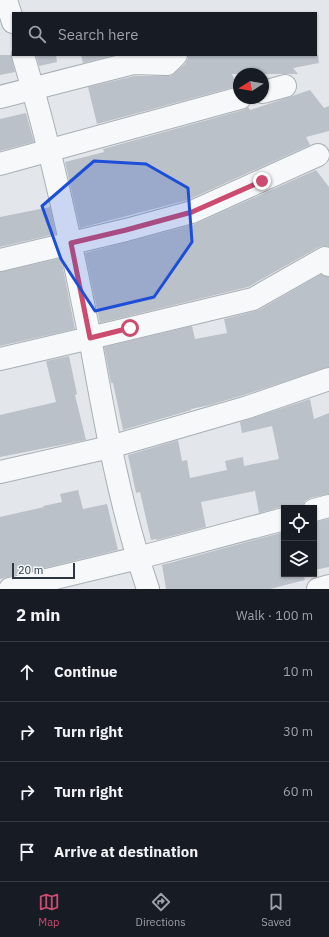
<!DOCTYPE html>
<html lang="en">
<head>
<meta charset="utf-8">
<style>
  :root { --surface:#171b24; --page:#20242c; --text:#f1f3f6; --muted:#9ea1a6; --line:#363941; --accent:#cc4c70 }
  body { margin:0; font-family:"IBM Plex Sans",sans-serif; background:var(--page); color:var(--text) }
  .controls { position:absolute; right:12px; bottom:12px; display:grid; overflow:hidden; border-radius:0px; box-shadow:0 1px 3px #0004 }
  .controls button { width:36px; height:36px; display:grid; place-items:center; padding:0; border:0; border-bottom:1px solid var(--line); background:var(--surface); color:var(--text); font:20px sans-serif }
  .compass { position:absolute; left:233px; top:68px; width:36px; height:36px; border-radius:50%; background:var(--surface); box-shadow:0 1px 3px #0004; rotate:259deg }
  .scale { position:absolute; left:12px; bottom:10px; width:63px; box-sizing:border-box; padding-left:4px; border:2px solid #2b3743; border-top:0; font-size:11px; line-height:14px; white-space:nowrap; color:#2b3743; -webkit-text-stroke:3px #f3f6f8; paint-order:stroke }
  .stop { position:absolute; width:12px; height:12px; margin:-9px; border:3px solid #cc4c70; border-radius:50%; background:#fff }
  .stop.end { background:#cc4c70; border-color:#fff; box-shadow:0 1px 4px #0008 }
  .list { margin:0; padding:0; list-style:none }
  h2 { display:flex; justify-content:space-between; align-items:center; height:52px; margin:0; padding:0 16px; font-size:17px }
  h2 small { font-size:13px; font-weight:400; color:var(--muted) }
  .list li { display:grid; grid-template-columns:26px 1fr auto; gap:12px; align-items:center; box-sizing:border-box; height:60px; padding:0 16px; border-top:1px solid var(--line) }
  .list b { display:block; font-size:15px; white-space:nowrap }
  .list em { font-size:13px; font-style:normal; color:var(--muted) }
  .icon { flex:none; width:22px; height:22px; fill:none; stroke:currentColor; stroke-width:2; stroke-linecap:round; stroke-linejoin:round }
  .map { position:relative; flex:none; width:329px; height:589px; overflow:hidden }
  .search { position:absolute; background:var(--surface); box-shadow:0 1px 3px #0004; left:12px; right:12px; top:12px; height:44px; display:flex; align-items:center; gap:10px; box-sizing:border-box; padding:0 14px; border-radius:0px; color:var(--muted); font-size:15px }
  .sheet { height:292px; background:var(--surface) }
  nav { display:flex; justify-content:space-around; align-items:center; box-sizing:border-box; height:56px; border-top:1px solid var(--line); background:var(--surface); font-size:11px; color:var(--muted) }
  nav a { display:grid; justify-items:center; gap:2px }
  nav .on { color:var(--accent) }
  .map>svg:first-child { display:block }
  .building { fill:#bbc1c8 }
  .lines { fill:none; stroke-linecap:round; stroke-linejoin:round }
  .street-casing { stroke:#a8afb5; stroke-width:24 }
  .street { stroke:#f6f8f9; stroke-width:22 }
  .route { stroke:#cc4c70; stroke-width:5 }
  .marked { fill:#1d4ed8; fill-opacity:0.2; stroke:#1d4ed8; stroke-width:3; stroke-linejoin:round }
</style>
</head>
<body>
<div class="map">
<svg width="329" height="589" viewBox="0 0 329 589">
  <rect width="100%" height="100%" fill="#e3e7eb"/>
  <g class="building">
    <path d="M 0,55 L 11,55 L 15,72 L 0,75 Z"/>
    <path d="M 36,55 L 56,55 L 57,62 L 39,66 Z"/>
    <path d="M 81,55 L 114,55 L 83,63 Z"/>
    <path d="M 188,55 L 318,55 L 319,63 L 293,68 L 298,74 L 232,74 L 238,86 L 97,124 L 88,87 L 134,76 L 171,76 L 185,64 L 188,59 Z"/>
    <path d="M 310,90 L 324,108 L 329,106 L 329,131 L 306,137 L 310,145 L 188,200 L 80,228 L 65,162 L 104,152 L 103,149 L 243,110 L 248,107 L 250,110 Z"/>
    <path d="M 26,113 L 34,142 L 0,151 L 0,119 Z"/>
    <path d="M 316,170 L 329,187 L 329,247 L 325,246 L 319,247 L 248,287 L 100,323 L 85,253 L 195,224 Z"/>
    <path d="M 50,207 L 56,234 L 0,247 L 0,217 Z"/>
    <path d="M 61,258 L 75,329 L 0,346 L 0,272 Z"/>
    <path d="M 321,274 L 329,277 L 329,367 L 244,395 L 210,405 L 191,409 L 191,410 L 123,430 L 113,383 L 111,383 L 104,347 L 192,326 L 195,339 L 227,333 L 224,319 L 259,310 Z"/>
    <path d="M 69,356 L 77,394 L 75,395 L 86,440 L 0,457 L 0,415 L 56,402 L 46,361 Z"/>
    <path d="M 310,399 L 314,419 L 329,413 L 329,494 L 310,498 L 305,501 L 302,508 L 281,507 L 259,513 L 255,491 L 201,502 L 206,527 L 157,540 L 156,539 L 151,540 L 140,492 L 136,493 L 128,455 L 178,440 L 182,461 L 187,460 L 190,478 L 227,470 L 225,461 L 243,457 L 244,466 L 279,459 L 272,426 L 242,433 L 240,422 Z"/>
    <path d="M 78,490 L 83,509 L 107,504 L 118,550 L 0,579 L 0,517 L 44,507 L 43,506 L 62,502 L 60,494 Z"/>
    <path d="M 329,519 L 329,567 L 314,570 L 314,522 Z"/>
    <path d="M 284,532 L 284,574 L 303,574 L 305,580 L 270,589 L 166,589 L 162,565 Z"/>
  </g>
  <g class="lines">
    <g class="street-casing">
      <g id="street">
        <path d="M 6,0 L 13,22"/>
        <path d="M 23,55 C 51,148 71,243 90,338 L 253,299 L 325,258 L 329,265"/>
        <path d="M 263,92 L 285,86"/>
        <path d="M 0,97 L 133,63 L 167,64 L 176,55"/>
        <path d="M 0,164 L 240,98"/>
        <path d="M 0,260 L 126,230 L 192,212 L 318,155"/>
        <path d="M 0,359 L 90,338 C 105,422 120,507 148,589"/>
        <path d="M 0,472 L 110,447 L 248,407 L 329,379"/>
        <path d="M 314,510 L 329,506"/>
        <path d="M 10,589 L 138,558 L 284,519"/>
        <path d="M 318,589 L 329,586"/>
      </g>
    </g>
    <use href="#street" class="street"/>
  </g>
  <g class="lines">
    <path class="route" d="M 130,328 L 90,338 L 71,243 L 126,230 L 192,212 L 262,181"/>
  </g>
  <path class="marked" d="M 94,161 L 146,164 L 188,188 L 192,242 L 154,297 L 95,311 L 61,259 L 42,206 Z"/>
</svg>
<div class="controls">
<button><svg class="icon" aria-label="locate" viewBox="0 0 24 24"><circle cx="12" cy="12" r="6"/><path d="M12 2v4M12 18v4M2 12h4M18 12h4"/></svg></button>
<button><svg class="icon" aria-label="layers" viewBox="0 0 24 24"><path d="M12 4l9 5-9 5-9-5zM3 14l9 5 9-5"/></svg></button>
</div>
<svg class="compass" viewBox="-18 -18 36 36"><path d="M0-13l5 13h-10z" fill="#e53935"/><path d="M0 13l5-13h-10z" fill="#9ea1a6"/></svg>
<div class="scale">20 m</div>
<div class="stop" style="left:130px;top:328px"></div>
<div class="stop end" style="left:262px;top:181px"></div>
<div class="search"><svg class="icon" aria-label="search" viewBox="0 0 24 24"><circle cx="10" cy="10" r="6"/><path d="M15 15l6 6"/></svg>Search here</div>
</div>
<section class="sheet">
<h2>2 min<small>Walk · 100 m</small></h2>
<ul class="list">
<li><svg class="icon" aria-label="ahead" viewBox="0 0 24 24"><path d="M12 20V5M6 11l6-6 6 6"/></svg><div><b>Continue</b></div><em>10 m</em></li>
<li><svg class="icon" aria-label="right" viewBox="0 0 24 24"><path d="M7 20v-9h11M14 6l5 5-5 5"/></svg><div><b>Turn right</b></div><em>30 m</em></li>
<li><svg class="icon" aria-label="right" viewBox="0 0 24 24"><path d="M7 20v-9h11M14 6l5 5-5 5"/></svg><div><b>Turn right</b></div><em>60 m</em></li>
<li><svg class="icon" aria-label="arrive" viewBox="0 0 24 24"><path d="M6 21V4h12l-3 4 3 4H6"/></svg><div><b>Arrive at destination</b></div></li>
</ul>
</section>
<nav>
<a class="on"><svg class="icon" aria-label="map" viewBox="0 0 24 24"><path d="M3 6l6-2 6 2 6-2v14l-6 2-6-2-6 2zM9 4v14M15 6v14"/></svg>Map</a>
<a><svg class="icon" aria-label="directions" viewBox="0 0 24 24"><path d="M12 3l9 9-9 9-9-9zM9 14v-3h6M13 9l2 2-2 2"/></svg>Directions</a>
<a><svg class="icon" aria-label="saved" viewBox="0 0 24 24"><path d="M7 4h10v16l-5-4-5 4z"/></svg>Saved</a>
</nav>
</body>
</html>
